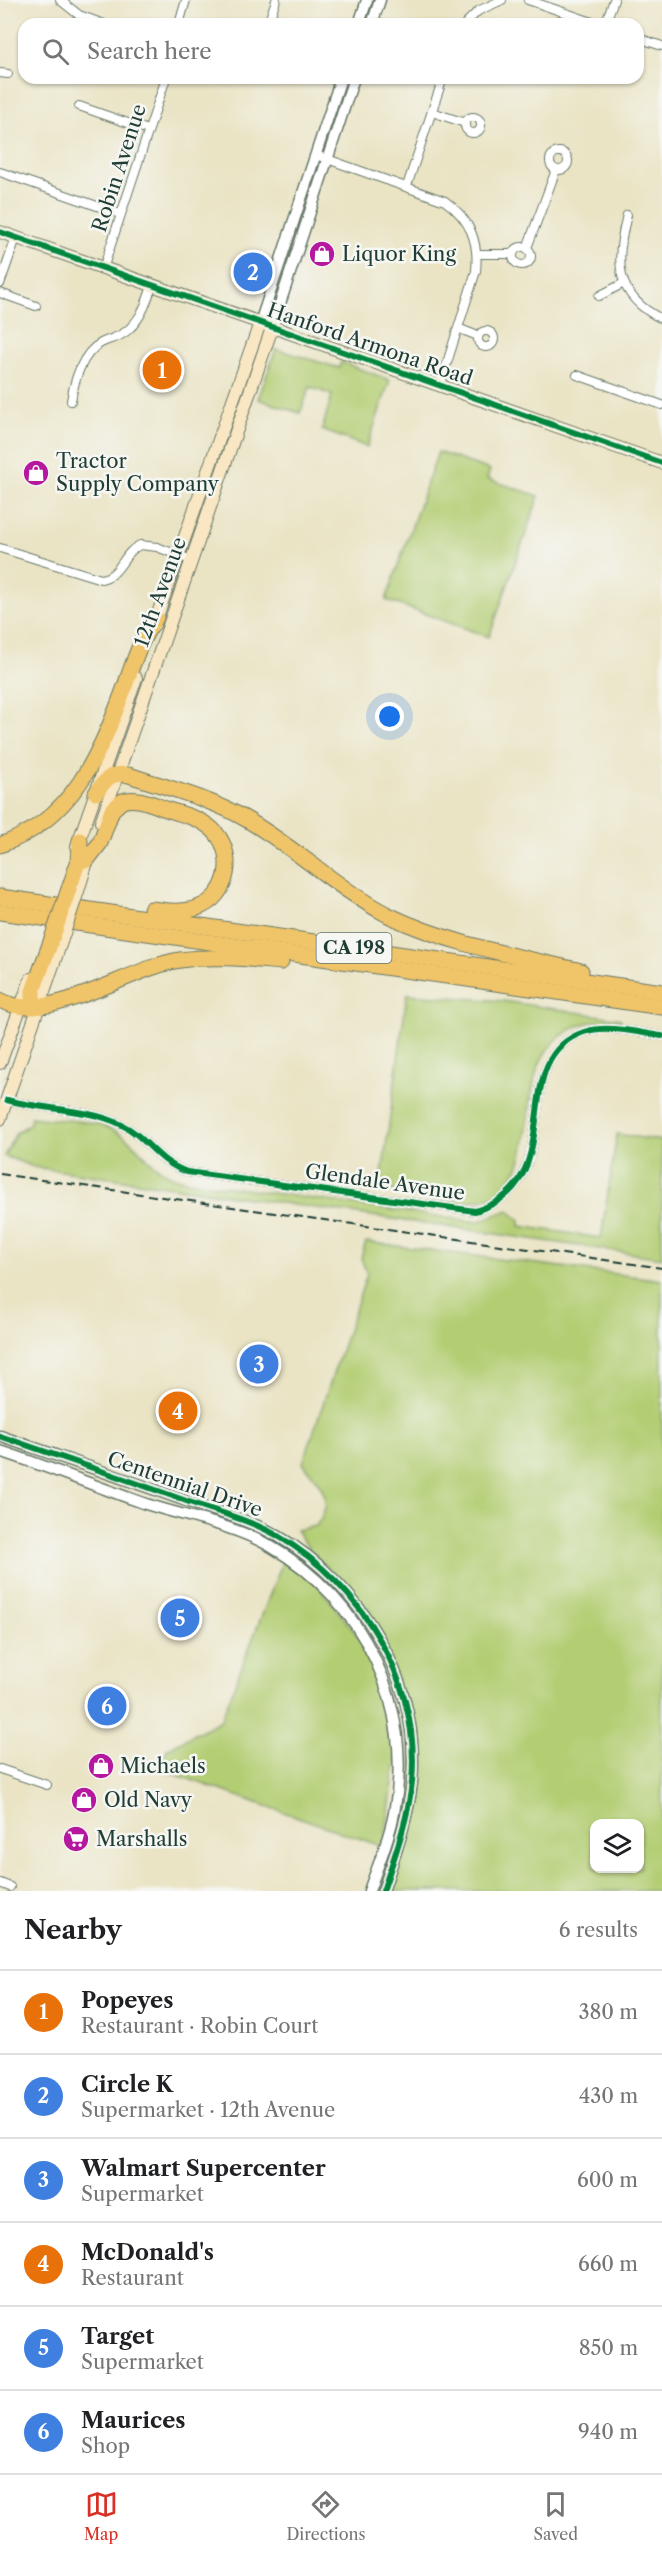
<!DOCTYPE html>
<html lang="en">
<head>
<meta charset="utf-8">
<style>
  :root { --surface:#fff; --page:#f6f6f6; --text:#202124; --muted:#757577; --line:#e0e0e0; --accent:#d93025 }
  body { margin:0; font-family:"Libre Caslon Text",serif; background:var(--page); color:var(--text) }
  .controls { position:absolute; right:18px; bottom:18px; display:grid; overflow:hidden; border-radius:12px; box-shadow:0 2px 4px #0004 }
  .controls button { width:54px; height:54px; display:grid; place-items:center; padding:0; border:0; border-bottom:2px solid var(--line); background:var(--surface); color:var(--text); font:30px sans-serif }
  .you { position:absolute; left:390px; top:717px; width:21px; height:21px; margin:-15px; border:4px solid #fff; border-radius:50%; background:#1a73e8; box-shadow:0 0 0 9px #1a73e833 }
  .badge { display:grid; place-items:center; width:39px; height:39px; border-radius:50%; background:var(--accent); color:#fff; font-size:20px; font-weight:700 }
  .pin { position:absolute; translate:-50% -50%; border:3px solid #fff; box-shadow:0 2px 6px #0006 }
  .list { margin:0; padding:0; list-style:none }
  h2 { display:flex; justify-content:space-between; align-items:center; height:78px; margin:0; padding:0 24px; font-size:26px }
  h2 small { font-size:20px; font-weight:400; color:var(--muted) }
  .list li { display:grid; grid-template-columns:39px 1fr auto; gap:18px; align-items:center; box-sizing:border-box; height:84px; padding:0 24px; border-top:2px solid var(--line) }
  .list b { display:block; font-size:22px; white-space:nowrap }
  .list p { margin:0; font-size:20px; white-space:nowrap; color:var(--muted) }
  .list em { font-size:20px; font-style:normal; color:var(--muted) }
  .icon { flex:none; width:33px; height:33px; fill:none; stroke:currentColor; stroke-width:2; stroke-linecap:round; stroke-linejoin:round }
  .map { position:relative; flex:none; width:662px; height:1891px; overflow:hidden }
  .search { position:absolute; background:var(--surface); box-shadow:0 2px 4px #0004; left:18px; right:18px; top:18px; height:66px; display:flex; align-items:center; gap:15px; box-sizing:border-box; padding:0 21px; border-radius:18px; color:var(--muted); font-size:22px }
  .sheet { height:582px; background:var(--surface) }
  nav { display:flex; justify-content:space-around; align-items:center; box-sizing:border-box; height:84px; border-top:2px solid var(--line); background:var(--surface); font-size:16px; color:var(--muted) }
  nav a { display:grid; justify-items:center; gap:3px }
  nav .on { color:var(--accent) }
  .map>svg:first-child { display:block }
  .green { fill:#b2cd72; stroke:#688553; stroke-width:1.5; fill-rule:evenodd }
  .lines { fill:none; stroke-linecap:round; stroke-linejoin:round }
  .minor-casing { stroke:#667767; stroke-width:10 }
  .tertiary-casing { stroke:#667767; stroke-width:13 }
  .secondary-casing { stroke:#667767; stroke-width:14 }
  .motorway-casing { stroke:#667767; stroke-width:17 }
  .minor { stroke:#fff; stroke-width:8 }
  .tertiary { stroke:#fff; stroke-width:10 }
  .secondary { stroke:#f9e7c3; stroke-width:12 }
  .motorway { stroke:#f0c469; stroke-width:15 }
  .rail { stroke:#1f3d34; stroke-width:2; stroke-dasharray:9 4.5; stroke-linecap:butt }
  .secondary-bridge-casing { stroke:#667767; stroke-width:14; stroke-linecap:butt }
  .motorway-bridge-casing { stroke:#667767; stroke-width:17; stroke-linecap:butt }
  .secondary-bridge { stroke:#f9e7c3; stroke-width:12 }
  .motorway-bridge { stroke:#f0c469; stroke-width:15 }
  .cycleway-casing { stroke:#f6f6f2; stroke-width:10 }
  .cycleway { stroke:#00873e; stroke-width:6 }
  .labels { text-anchor:middle; dominant-baseline:central; stroke-width:5; stroke-linejoin:round; paint-order:stroke }
  .shield { fill:#f6f6f2; stroke:#60746d; stroke-width:1.5 }
  .shield-label { font-size:18px; font-weight:bold; fill:#1f3d34 }
  .street-label { font-size:20px; fill:#1f3d34; stroke:#f6f6f2 }
  .poi-label { font-size:20px; fill:#1f3d34; stroke:#f6f6f2; text-anchor:start }
</style>
</head>
<body>
<div class="map">
<svg width="662" height="1891" viewBox="0 0 662 1891">
  <rect width="100%" height="100%" fill="#f6f6f2"/>
  <filter id="ink" filterUnits="userSpaceOnUse"><feTurbulence type="fractalNoise" baseFrequency=".0167" numOctaves="2"/><feDisplacementMap in="SourceGraphic" scale="12" xChannelSelector="R" yChannelSelector="G"/><feConvolveMatrix kernelMatrix="1 2 1 2 8 2 1 2 1" color-interpolation-filters="sRGB"/></filter>
  <filter id="wash" filterUnits="userSpaceOnUse"><feTurbulence type="fractalNoise" baseFrequency=".008" numOctaves="4" result="noise"/><feDisplacementMap in="SourceGraphic" scale="24" xChannelSelector="R" yChannelSelector="G"/><feGaussianBlur stdDeviation="1.35" result="paint"/><feColorMatrix in="noise" values="0 0 0 0 0 0 0 0 0 0 0 0 0 0 0 0 0 1.4 0 .05"/><feComposite in="paint" operator="in"/></filter>
  <g filter="url(#wash)">
    <rect width="100%" height="100%" fill="#eae4c5"/>
    <g class="green">
      <path d="M 276,349 L 339,368 L 341,362 L 390,380 L 367,447 L 322,430 L 332,395 L 310,387 L 300,413 L 258,399 Z"/>
      <path d="M 438,452 L 490,470 L 487,479 L 539,496 L 489,637 L 386,600 Z"/>
      <path d="M 407,994 L 503,1001 L 621,1019 L 620,1022 C 599,1019 582,1021 564,1034 C 506,1073 551,1169 489,1197 C 461,1209 410,1194 380,1189 Z"/>
      <path d="M 31,1117 C 57,1121 94,1118 117,1132 C 148,1150 146,1171 188,1181 L 477,1222 L 508,1210 L 520,1220 L 520,1226 L 601,1238 L 617,1134 L 662,1141 L 662,1258 L 34,1167 L 4,1156 L 16,1133 L 30,1124 Z"/>
      <path d="M 366,1242 L 662,1280 L 662,1891 L 383,1891 L 412,1779 L 405,1709 L 366,1615 L 370,1611 L 309,1549 L 296,1530 L 316,1526 C 336,1499 321,1486 303,1463 L 367,1274 L 361,1258 ZM 594,1824 L 640,1824 L 640,1868 L 594,1868 Z"/>
      <path d="M 285,1556 L 309,1574 L 379,1663 L 398,1746 L 384,1847 L 160,1769 L 167,1749 L 221,1720 Z"/>
    </g>
  </g>
  <g filter="url(#ink)">
    <g class="lines">
      <g class="minor-casing">
        <g id="minor">
          <path d="M 60,0 L 79,15 L 104,24"/>
          <path d="M 528,0 L 598,24"/>
          <path d="M 179,24 L 186,0"/>
          <path d="M 268,24 L 276,0"/>
          <path d="M 465,24 L 478,11 L 502,0"/>
          <path d="M 605,24 L 614,0"/>
          <path d="M 638,38 L 662,46"/>
          <path d="M 0,73 L 8,74"/>
          <path d="M 329,78 L 340,82"/>
          <path d="M 79,106 L 148,130"/>
          <path d="M 432,112 L 465,123"/>
          <circle cx="473" cy="125" r="8"/>
          <circle cx="559" cy="161" r="9"/>
          <path d="M 316,155 L 445,201 C 470,219 479,241 476,271 L 440,385"/>
          <path d="M 0,172 L 120,214"/>
          <path d="M 407,186 L 443,78"/>
          <path d="M 627,215 C 615,261 614,296 662,319"/>
          <circle cx="522" cy="256" r="9"/>
          <path d="M 527,248 L 556,170"/>
          <path d="M 478,254 L 513,254"/>
          <path d="M 103,269 L 166,78"/>
          <path d="M 0,284 L 16,238"/>
          <path d="M 0,293 L 36,306"/>
          <path d="M 599,296 L 624,283"/>
          <path d="M 460,329 L 478,336"/>
          <circle cx="486" cy="339" r="8"/>
          <path d="M 577,375 L 662,405"/>
          <path d="M 71,401 C 74,381 82,353 101,343 C 111,338 122,337 130,328 C 142,317 147,301 152,286"/>
          <path d="M 0,548 L 101,579 C 122,575 122,553 140,545 L 157,547 L 191,560"/>
          <path d="M 7,1100 C 43,1110 86,1108 120,1124 C 147,1136 154,1160 187,1172 L 475,1211 C 574,1182 502,1060 584,1032 C 608,1024 638,1033 662,1036"/>
          <path d="M 0,1769 L 47,1785"/>
          <path d="M 0,1883 L 10,1887"/>
        </g>
      </g>
      <g class="tertiary-casing">
        <g id="tertiary">
          <path d="M 359,24 L 367,0"/>
          <path d="M 372,24 L 380,0"/>
          <path d="M 260,323 L 341,78"/>
          <path d="M 272,328 L 354,78"/>
          <path d="M 0,1436 C 63,1458 126,1479 189,1502 C 218,1512 250,1520 278,1536 C 362,1585 421,1682 412,1782 C 408,1820 395,1855 383,1891"/>
          <path d="M 0,1451 C 49,1467 97,1487 146,1504 C 187,1517 233,1525 270,1546 C 364,1600 415,1706 394,1813 C 389,1840 378,1865 369,1891"/>
        </g>
      </g>
      <g class="secondary-casing">
        <g id="secondary">
          <path d="M 0,232 L 662,463"/>
          <path d="M 154,625 L 260,323"/>
          <path d="M 101,822 L 272,328"/>
          <path d="M 77,846 L 136,678"/>
          <path d="M 78,891 L 90,852"/>
          <path d="M 0,1063 L 31,979"/>
          <path d="M 0,1119 L 62,939"/>
        </g>
      </g>
      <g class="motorway-casing">
        <g id="motorway">
          <path d="M 96,793 C 106,778 112,772 129,775 C 167,788 209,798 244,818 C 295,847 336,888 388,915 C 448,944 516,956 581,971"/>
          <path d="M 0,845 C 71,821 100,755 124,689 C 133,664 140,639 156,618"/>
          <path d="M 87,860 L 100,843 L 112,810 L 122,801 C 137,796 152,804 166,809 C 181,814 200,818 212,829 C 237,852 230,897 197,908 C 182,913 166,911 151,909"/>
          <path d="M 69,889 L 79,860 L 80,840"/>
          <path d="M 0,897 L 662,992"/>
          <path d="M 0,912 L 662,1007"/>
          <path d="M 0,1000 C 47,1027 130,967 180,960 C 214,955 248,959 281,962"/>
          <path d="M 38,1006 L 33,999 L 33,991 L 53,936"/>
        </g>
      </g>
      <use href="#minor" class="minor"/>
      <use href="#tertiary" class="tertiary"/>
      <use href="#secondary" class="secondary"/>
      <use href="#motorway" class="motorway"/>
      <path class="rail" d="M 0,1174 L 662,1268"/>
      <g class="secondary-bridge-casing">
        <path id="secondary-bridge" d="M 62,939 L 78,891"/>
      </g>
      <g class="motorway-bridge-casing">
        <path id="motorway-bridge" d="M 53,936 L 69,889"/>
      </g>
      <use href="#secondary-bridge" class="secondary-bridge"/>
      <use href="#motorway-bridge" class="motorway-bridge"/>
      <g class="cycleway-casing">
        <g id="cycleway">
          <path d="M 0,232 L 662,463"/>
          <path d="M 7,1100 C 43,1110 86,1108 120,1124 C 147,1136 154,1160 187,1172 L 475,1211 C 574,1182 502,1060 584,1032 C 608,1024 638,1033 662,1036"/>
          <path d="M 0,1436 C 63,1458 126,1479 189,1502 C 218,1512 250,1520 278,1536 C 362,1585 421,1682 412,1782 C 408,1820 395,1855 383,1891"/>
        </g>
      </g>
      <use href="#cycleway" class="cycleway"/>
    </g>
  </g>
  <defs>
    <g id="shop-disc" transform="scale(1.35)"><circle r="9.5" fill="#b5179e" stroke="#f6f6f2"/><path d="M-5-2.5h2.3a2.7 3.5 0 0 1 5.4 0H5L5.5 6h-11ZM-1.5-2.5h3a1.5 2.3 0 0 0-3 0Z" fill="#fff"/></g>
    <g id="supermarket-disc" transform="scale(1.35)"><circle r="9.5" fill="#b5179e" stroke="#f6f6f2"/><path d="M-6-5.5h2.5l.6 2H6L4.5 2H-2.5L-4.4-4H-6ZM-1.5 3.2a1.3 1.3 0 1 0 .1 0ZM3 3.2a1.3 1.3 0 1 0 .1 0Z" fill="#fff"/></g>
  </defs>
  <g fill-rule="evenodd">
    <use href="#shop-disc" x="322" y="254"/>
    <use href="#shop-disc" x="36" y="473"/>
    <use href="#shop-disc" x="101" y="1766"/>
    <use href="#shop-disc" x="84" y="1800"/>
    <use href="#supermarket-disc" x="76" y="1839"/>
  </g>
  <g class="labels">
    <rect class="shield" x="316.5" y="933" width="75" height="30" rx="4.5"/>
    <g class="shield-label">
      <text x="354" y="948">CA 198</text>
    </g>
    <g class="street-label">
      <text transform="translate(119 168) rotate(-72)">Robin Avenue</text>
      <text transform="translate(370 344) rotate(19)">Hanford Armona Road</text>
      <text transform="translate(160 592) rotate(-70)">12th Avenue</text>
      <text transform="translate(385 1182) rotate(8)">Glendale Avenue</text>
      <text transform="translate(185 1484) rotate(19)">Centennial Drive</text>
    </g>
    <g class="poi-label">
      <text x="342" y="254">Liquor King</text>
      <text x="56" y="461">Tractor<tspan x="56" dy="23">Supply Company</tspan></text>
      <text x="120" y="1766">Michaels</text>
      <text x="104" y="1800">Old Navy</text>
      <text x="96" y="1839">Marshalls</text>
    </g>
  </g>
</svg>
<div class="controls">
<button><svg class="icon" aria-label="layers" viewBox="0 0 24 24"><path d="M12 4l9 5-9 5-9-5zM3 14l9 5 9-5"/></svg></button>
</div>
<div class="you"></div>
<div class="pin badge" style="left:162px;top:370px;background:#e8710a">1</div>
<div class="pin badge" style="left:253px;top:272px;background:#3f7fe0">2</div>
<div class="pin badge" style="left:259px;top:1364px;background:#3f7fe0">3</div>
<div class="pin badge" style="left:178px;top:1411px;background:#e8710a">4</div>
<div class="pin badge" style="left:180px;top:1618px;background:#3f7fe0">5</div>
<div class="pin badge" style="left:107px;top:1706px;background:#3f7fe0">6</div>
<div class="search"><svg class="icon" aria-label="search" viewBox="0 0 24 24"><circle cx="10" cy="10" r="6"/><path d="M15 15l6 6"/></svg>Search here</div>
</div>
<section class="sheet">
<h2>Nearby<small>6 results</small></h2>
<ul class="list">
<li><span class="badge" style="background:#e8710a">1</span><div><b>Popeyes</b><p>Restaurant · Robin Court</p></div><em>380 m</em></li>
<li><span class="badge" style="background:#3f7fe0">2</span><div><b>Circle K</b><p>Supermarket · 12th Avenue</p></div><em>430 m</em></li>
<li><span class="badge" style="background:#3f7fe0">3</span><div><b>Walmart Supercenter</b><p>Supermarket</p></div><em>600 m</em></li>
<li><span class="badge" style="background:#e8710a">4</span><div><b>McDonald's</b><p>Restaurant</p></div><em>660 m</em></li>
<li><span class="badge" style="background:#3f7fe0">5</span><div><b>Target</b><p>Supermarket</p></div><em>850 m</em></li>
<li><span class="badge" style="background:#3f7fe0">6</span><div><b>Maurices</b><p>Shop</p></div><em>940 m</em></li>
</ul>
</section>
<nav>
<a class="on"><svg class="icon" aria-label="map" viewBox="0 0 24 24"><path d="M3 6l6-2 6 2 6-2v14l-6 2-6-2-6 2zM9 4v14M15 6v14"/></svg>Map</a>
<a><svg class="icon" aria-label="directions" viewBox="0 0 24 24"><path d="M12 3l9 9-9 9-9-9zM9 14v-3h6M13 9l2 2-2 2"/></svg>Directions</a>
<a><svg class="icon" aria-label="saved" viewBox="0 0 24 24"><path d="M7 4h10v16l-5-4-5 4z"/></svg>Saved</a>
</nav>
</body>
</html>
